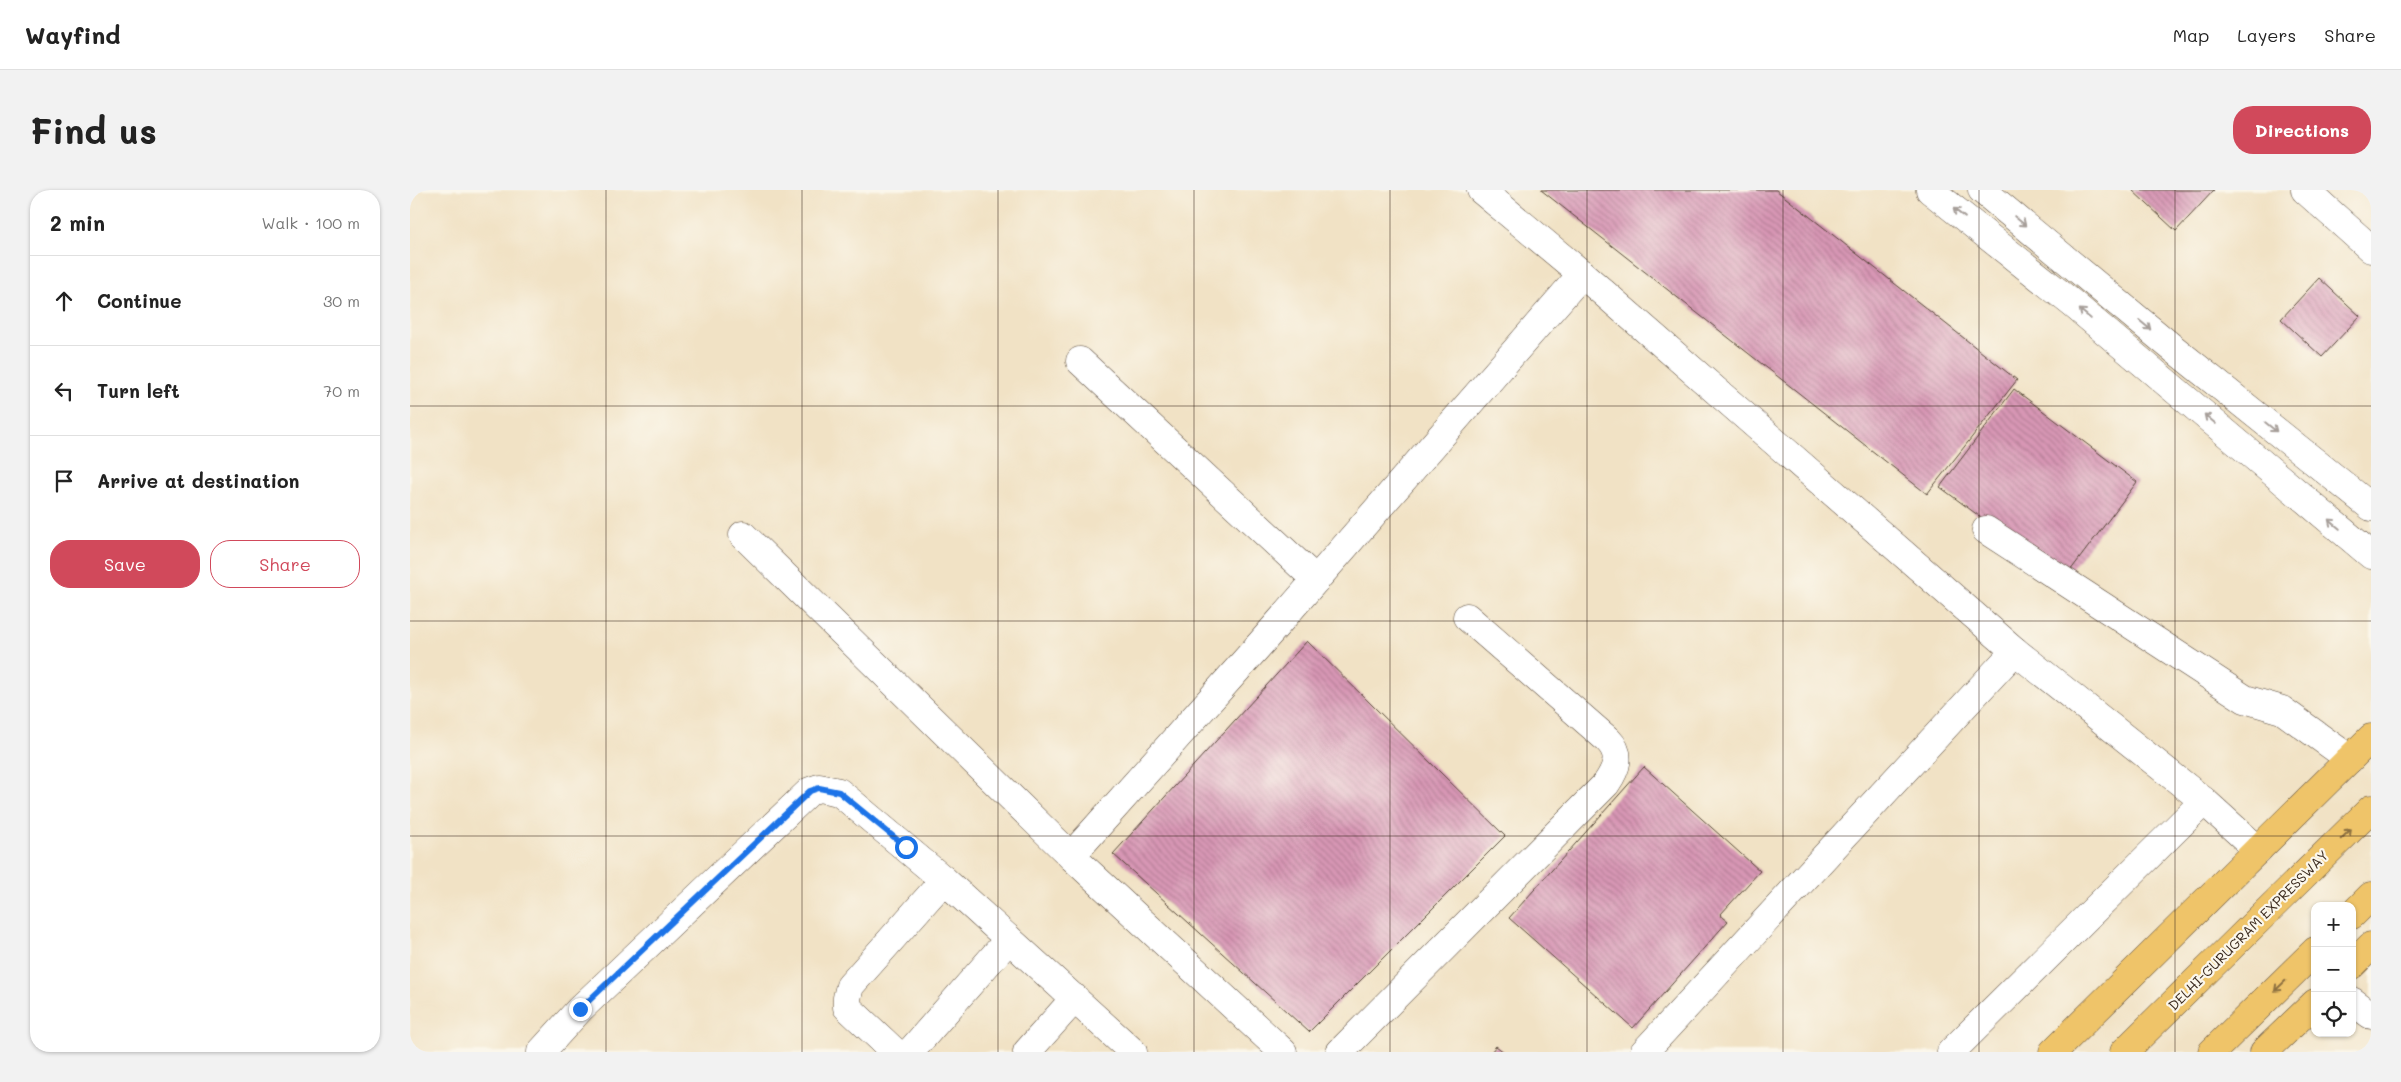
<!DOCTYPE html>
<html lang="en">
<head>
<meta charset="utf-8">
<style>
  :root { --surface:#fff; --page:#f2f2f2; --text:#222; --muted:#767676; --line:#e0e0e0; --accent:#d1495b }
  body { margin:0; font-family:Mali,sans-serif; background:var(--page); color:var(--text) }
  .controls { position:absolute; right:15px; bottom:15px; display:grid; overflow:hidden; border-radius:10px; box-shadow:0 1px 4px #0004 }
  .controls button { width:45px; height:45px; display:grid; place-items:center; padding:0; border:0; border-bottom:1px solid var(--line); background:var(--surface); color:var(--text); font:25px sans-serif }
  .stop { position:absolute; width:15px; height:15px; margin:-11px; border:4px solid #1a73e8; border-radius:50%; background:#fff }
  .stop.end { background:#1a73e8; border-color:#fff; box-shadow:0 1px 5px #0008 }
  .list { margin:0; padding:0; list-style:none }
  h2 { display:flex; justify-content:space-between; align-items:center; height:65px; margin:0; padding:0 20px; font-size:21px }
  h2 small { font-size:16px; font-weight:400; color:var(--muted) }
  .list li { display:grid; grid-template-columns:32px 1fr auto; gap:15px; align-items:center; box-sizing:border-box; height:90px; padding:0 20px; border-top:1px solid var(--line) }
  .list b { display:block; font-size:19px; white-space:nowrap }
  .list em { font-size:16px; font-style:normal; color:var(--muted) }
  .actions { display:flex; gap:10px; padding:15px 20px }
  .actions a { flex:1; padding:11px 0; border:1px solid var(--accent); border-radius:20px; text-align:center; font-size:18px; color:var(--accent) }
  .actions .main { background:var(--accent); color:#fff }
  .icon { flex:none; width:28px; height:28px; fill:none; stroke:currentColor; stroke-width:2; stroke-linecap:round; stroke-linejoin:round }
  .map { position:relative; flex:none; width:1961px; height:862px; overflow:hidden; border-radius:20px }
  header { display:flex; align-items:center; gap:30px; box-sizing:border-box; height:70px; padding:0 25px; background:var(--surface); border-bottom:1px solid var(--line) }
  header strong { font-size:24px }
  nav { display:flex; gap:28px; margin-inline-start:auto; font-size:18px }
  .intro { display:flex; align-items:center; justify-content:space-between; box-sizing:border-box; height:120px; padding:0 30px }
  h1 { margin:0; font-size:35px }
  .button { padding:12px 22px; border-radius:20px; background:var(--accent); color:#fff; font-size:18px; font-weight:700 }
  main { display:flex; gap:30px; padding:0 30px }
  aside { flex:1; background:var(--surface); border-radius:20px; box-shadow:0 1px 4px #0004 }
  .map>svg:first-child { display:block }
  .building { fill:url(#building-back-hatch) }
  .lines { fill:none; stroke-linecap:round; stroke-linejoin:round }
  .minor-casing { stroke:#564637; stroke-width:29 }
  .major-casing { stroke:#564637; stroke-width:29 }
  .highway-casing { stroke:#564637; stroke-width:29 }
  .minor { stroke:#fff; stroke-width:28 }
  .major { stroke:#efc469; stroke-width:28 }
  .highway { stroke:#efc469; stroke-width:28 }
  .oneway { stroke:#a79f9a }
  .oneway2 { stroke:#8c6f40 }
  .route { stroke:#1a73e8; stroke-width:6 }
  .grid { fill:none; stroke:#3b2a1e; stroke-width:1; stroke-opacity:0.55 }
  .labels { text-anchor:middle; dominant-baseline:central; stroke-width:4.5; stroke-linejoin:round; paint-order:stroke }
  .street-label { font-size:14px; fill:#3b2a1e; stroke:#fbf7ec }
</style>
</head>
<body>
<header>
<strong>Wayfind</strong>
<nav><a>Map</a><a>Layers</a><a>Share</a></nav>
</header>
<div class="intro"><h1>Find us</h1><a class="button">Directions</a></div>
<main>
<aside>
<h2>2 min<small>Walk · 100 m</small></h2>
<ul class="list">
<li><svg class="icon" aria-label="ahead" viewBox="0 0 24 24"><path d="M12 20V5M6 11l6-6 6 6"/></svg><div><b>Continue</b></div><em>30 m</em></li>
<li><svg class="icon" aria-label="left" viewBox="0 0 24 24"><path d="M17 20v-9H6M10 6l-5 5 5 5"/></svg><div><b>Turn left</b></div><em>70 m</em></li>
<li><svg class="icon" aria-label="arrive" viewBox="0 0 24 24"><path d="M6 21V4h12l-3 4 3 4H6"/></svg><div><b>Arrive at destination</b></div></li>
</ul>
<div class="actions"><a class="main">Save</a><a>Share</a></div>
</aside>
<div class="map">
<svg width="1961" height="862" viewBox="0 0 1961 862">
  <defs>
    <pattern id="building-back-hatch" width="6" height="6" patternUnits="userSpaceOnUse" patternTransform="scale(1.25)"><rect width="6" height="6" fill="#d897b5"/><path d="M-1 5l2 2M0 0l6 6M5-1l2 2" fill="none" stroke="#b07b93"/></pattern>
  </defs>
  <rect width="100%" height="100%" fill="#fbf7ec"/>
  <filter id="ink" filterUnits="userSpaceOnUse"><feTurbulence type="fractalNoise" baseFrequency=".02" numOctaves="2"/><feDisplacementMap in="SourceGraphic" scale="10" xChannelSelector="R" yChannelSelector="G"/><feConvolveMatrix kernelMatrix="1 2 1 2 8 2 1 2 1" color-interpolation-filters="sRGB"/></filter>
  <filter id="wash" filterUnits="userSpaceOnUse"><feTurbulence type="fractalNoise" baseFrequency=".0096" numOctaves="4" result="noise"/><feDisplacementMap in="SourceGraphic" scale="20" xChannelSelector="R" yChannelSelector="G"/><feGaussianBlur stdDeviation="1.12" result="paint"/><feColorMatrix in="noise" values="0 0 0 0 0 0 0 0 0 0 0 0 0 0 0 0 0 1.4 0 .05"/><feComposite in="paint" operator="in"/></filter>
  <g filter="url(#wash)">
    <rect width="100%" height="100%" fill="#f1e2c5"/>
    <g id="blocks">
      <g class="building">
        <path d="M 1131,0 L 1366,0 L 1607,190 L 1517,304 Z"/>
        <path d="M 1722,0 L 1804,0 L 1766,41 Z"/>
        <path d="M 1909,88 L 1950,126 L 1912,167 L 1871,129 Z"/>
        <path d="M 1604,199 L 1727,292 L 1654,389 L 1530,297 Z"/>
        <path d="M 897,451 L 1095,646 L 899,842 L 703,664 Z"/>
        <path d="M 1234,577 L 1350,681 L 1310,725 L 1318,731 L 1223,838 L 1099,728 Z"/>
        <path d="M 1086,856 L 1094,862 L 1081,862 Z"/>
      </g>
    </g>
  </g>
  <g filter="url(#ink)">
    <use href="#blocks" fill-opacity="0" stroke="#564637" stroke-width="1"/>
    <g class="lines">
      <g class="minor-casing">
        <g id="minor">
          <path d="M 1071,0 L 1172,84 L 1605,461 L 1794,611 L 1848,660"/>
          <path d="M 1520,0 L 1663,114 L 1961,365"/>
          <path d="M 1572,0 L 1759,155 L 1961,317"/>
          <path d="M 1895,0 L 1961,59"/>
          <path d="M 670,171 L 906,390"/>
          <path d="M 1576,340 L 1835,509 L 1872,520 L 1940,569"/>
          <path d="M 333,345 L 661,666 L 873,862"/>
          <path d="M 661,666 L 851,453 L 1172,84"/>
          <path d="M 1942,811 L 1961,825"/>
          <path d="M 131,862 L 170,819 L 400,601 L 409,598 L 429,602 L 534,690 L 723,862"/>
          <path d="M 485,862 L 437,817 L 437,808 L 440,796 L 534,690"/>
          <path d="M 500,862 L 599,749"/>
          <path d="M 617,862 L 665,808"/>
          <path d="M 930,862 L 1196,594 C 1207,578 1212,564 1198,550 L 1057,427"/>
          <path d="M 1234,862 L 1605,461"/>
          <path d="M 1541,862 L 1794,611"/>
        </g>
      </g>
      <g class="major-casing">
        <g id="major">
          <path d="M 1942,775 L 1961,756"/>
          <path d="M 1643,862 L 1961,548"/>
          <path d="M 1854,862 L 1905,813"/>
        </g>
      </g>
      <g class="highway-casing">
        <g id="highway">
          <path d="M 1942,725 L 1961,706"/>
          <path d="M 1714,862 L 1961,619"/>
          <path d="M 1802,862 L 1905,761"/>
        </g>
      </g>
      <use href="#minor" class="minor"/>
      <use href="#major" class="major"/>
      <use href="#highway" class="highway"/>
    </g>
    <defs><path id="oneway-shaft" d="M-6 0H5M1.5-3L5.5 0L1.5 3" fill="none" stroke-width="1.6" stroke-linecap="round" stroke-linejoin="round" transform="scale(1.25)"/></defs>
    <g class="oneway">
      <use href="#oneway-shaft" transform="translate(1549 23) rotate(-142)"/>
      <use href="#oneway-shaft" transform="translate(1610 31) rotate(40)"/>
      <use href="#oneway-shaft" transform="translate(1675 124) rotate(-140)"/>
      <use href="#oneway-shaft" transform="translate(1735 135) rotate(40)"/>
      <use href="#oneway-shaft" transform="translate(1800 229) rotate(-140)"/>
      <use href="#oneway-shaft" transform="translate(1861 237) rotate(39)"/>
      <use href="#oneway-shaft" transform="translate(1924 334) rotate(-140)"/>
    </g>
    <g class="oneway2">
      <use href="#oneway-shaft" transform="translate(1936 644) rotate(-45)"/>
      <use href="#oneway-shaft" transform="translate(1870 796) rotate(136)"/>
    </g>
  </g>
  <g class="lines" filter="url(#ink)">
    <path class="route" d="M 170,819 L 400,601 L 409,598 L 429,602 L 496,657"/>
  </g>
  <path class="grid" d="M 196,0 L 196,862M 392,0 L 392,862M 588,0 L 588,862M 784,0 L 784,862M 980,0 L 980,862M 1177,0 L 1177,862M 1373,0 L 1373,862M 1569,0 L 1569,862M 1765,0 L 1765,862M 0,216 L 1961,216M 0,431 L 1961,431M 0,646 L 1961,646"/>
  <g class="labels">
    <g class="street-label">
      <text transform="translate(1838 740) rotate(-45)">DELHI-GURUGRAM EXPRESSWAY</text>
    </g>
  </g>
</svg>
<div class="controls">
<button>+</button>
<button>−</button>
<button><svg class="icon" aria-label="locate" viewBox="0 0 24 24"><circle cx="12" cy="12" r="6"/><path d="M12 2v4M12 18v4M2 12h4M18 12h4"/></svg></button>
</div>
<div class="stop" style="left:496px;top:657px"></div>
<div class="stop end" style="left:170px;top:819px"></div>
</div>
</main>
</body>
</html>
